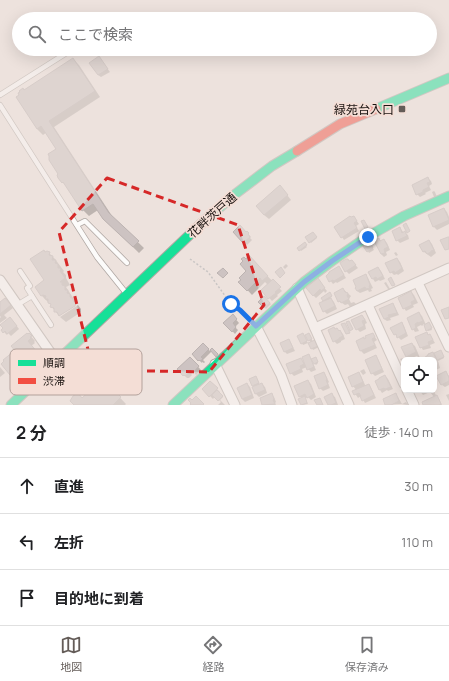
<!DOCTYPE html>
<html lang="ja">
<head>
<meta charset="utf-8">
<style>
  :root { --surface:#fff; --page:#f2f2f2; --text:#202124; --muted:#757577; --line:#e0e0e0; --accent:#645c58 }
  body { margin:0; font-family:Manrope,"Noto Sans JP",sans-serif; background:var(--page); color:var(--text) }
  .controls { position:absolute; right:12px; bottom:12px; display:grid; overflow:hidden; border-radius:6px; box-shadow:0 4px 16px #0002 }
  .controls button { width:36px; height:36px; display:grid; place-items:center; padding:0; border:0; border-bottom:1px solid var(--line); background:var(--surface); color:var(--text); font:20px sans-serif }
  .stop { position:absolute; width:12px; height:12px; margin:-9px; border:3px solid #1a73e8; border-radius:50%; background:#fff }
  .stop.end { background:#1a73e8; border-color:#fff; box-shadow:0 1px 4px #0008 }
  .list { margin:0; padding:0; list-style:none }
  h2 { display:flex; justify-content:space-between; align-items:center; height:52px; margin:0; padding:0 16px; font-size:17px }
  h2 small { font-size:13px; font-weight:400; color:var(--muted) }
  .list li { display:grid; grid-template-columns:26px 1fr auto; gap:12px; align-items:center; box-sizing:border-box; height:56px; padding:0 16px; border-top:1px solid var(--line) }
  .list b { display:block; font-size:15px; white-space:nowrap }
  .list em { font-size:13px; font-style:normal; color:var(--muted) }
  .icon { flex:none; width:22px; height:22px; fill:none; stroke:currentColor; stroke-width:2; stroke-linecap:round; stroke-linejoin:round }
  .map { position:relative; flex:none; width:449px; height:405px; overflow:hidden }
  .search { position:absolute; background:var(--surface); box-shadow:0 4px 16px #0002; left:12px; right:12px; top:12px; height:44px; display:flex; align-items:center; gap:10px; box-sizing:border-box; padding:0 14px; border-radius:22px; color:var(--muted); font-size:15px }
  .sheet { height:220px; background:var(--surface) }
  nav { display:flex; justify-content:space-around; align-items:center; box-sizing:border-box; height:56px; border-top:1px solid var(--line); background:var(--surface); font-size:11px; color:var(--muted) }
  nav a { display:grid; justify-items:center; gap:2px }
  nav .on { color:var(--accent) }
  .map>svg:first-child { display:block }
  .shadow { fill:#0003 }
  .building { fill:#cdc3c2; stroke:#bcb3b1 }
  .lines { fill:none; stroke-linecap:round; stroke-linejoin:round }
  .lane-casing { stroke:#afa7a3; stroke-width:6 }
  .street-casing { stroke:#afa7a3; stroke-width:11 }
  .fast-casing { stroke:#afa7a3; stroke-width:11 }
  .jam-casing { stroke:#afa7a3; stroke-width:11 }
  .path { stroke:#c9c5c4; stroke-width:1.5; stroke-dasharray:2 2; stroke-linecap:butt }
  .lane { stroke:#fcfbfa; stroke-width:4.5 }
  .street { stroke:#fcfbfa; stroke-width:9 }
  .fast { stroke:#16e098; stroke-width:9 }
  .jam { stroke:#f24e42; stroke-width:9 }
  .route { stroke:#1a73e8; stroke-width:5 }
  .marked { fill:none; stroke:#d62828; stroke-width:3; stroke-dasharray:8 5; stroke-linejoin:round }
  .poi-dot { fill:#645c58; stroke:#f4ded6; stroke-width:1.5 }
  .labels { text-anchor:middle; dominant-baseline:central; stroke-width:3.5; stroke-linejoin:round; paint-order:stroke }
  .poi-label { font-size:12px; fill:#1b1411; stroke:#f4ded6; text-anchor:end }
  .street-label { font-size:12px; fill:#1b1411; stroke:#f4ded6 }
  .key { fill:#f4ded6; stroke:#b3a19b; stroke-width:1 }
  .key-label { font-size:11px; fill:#1b1411 }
</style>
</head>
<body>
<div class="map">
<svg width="449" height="405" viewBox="0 0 449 405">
  <rect width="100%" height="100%" fill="#ede2dd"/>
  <g class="shadow">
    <path d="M 99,58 L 110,72 L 101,77 L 98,75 Z"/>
    <path d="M 73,59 L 79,65 L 100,97 L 54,127 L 114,219 L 144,248 L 139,253 L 103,218 L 98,210 L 89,216 L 83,210 L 68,187 L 60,180 L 57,149 L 47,132 L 43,135 L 37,129 L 24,91 Z"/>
    <path d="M 428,178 L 431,181 L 432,184 L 429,186 L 431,190 L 425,193 L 426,194 L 420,197 L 417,194 Z"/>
    <path d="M 284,191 L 291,200 L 269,219 L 264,215 Z"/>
    <path d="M 434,191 L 435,192 L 437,197 L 434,197 L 432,192 Z"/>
    <path d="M 444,209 L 447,212 L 449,217 L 449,224 L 437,230 L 434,227 L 429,216 Z"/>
    <path d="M 354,217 L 359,224 L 356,226 L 359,231 L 344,240 L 342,237 Z"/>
    <path d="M 400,228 L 404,233 L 405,233 L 408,235 L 409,239 L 400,243 L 397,240 Z"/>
    <path d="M 234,232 L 246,234 L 247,233 L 251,237 L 250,238 L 252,240 L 247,245 Z"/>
    <path d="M 312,233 L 317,238 L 311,243 L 306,237 Z"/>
    <path d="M 379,239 L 381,241 L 384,240 L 387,243 L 390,250 L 386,252 L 387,255 L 384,257 L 381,254 Z"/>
    <path d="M 429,241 L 432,244 L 436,253 L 431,257 L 424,252 L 421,245 Z"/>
    <path d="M 304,244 L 307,247 L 301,251 L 299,248 Z"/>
    <path d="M 371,245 L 374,250 L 369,253 L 365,246 Z"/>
    <path d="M 44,251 L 46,253 L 49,253 L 55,259 L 64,271 L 63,272 L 66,275 L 66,278 L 70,285 L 66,287 L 77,304 L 59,316 L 52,307 L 52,305 L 49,303 L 49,301 L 48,302 L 42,296 L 45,280 Z"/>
    <path d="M 396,252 L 398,255 L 396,256 L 394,253 Z"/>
    <path d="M 249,257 L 282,291 L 277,295 L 278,296 L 272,301 L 262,290 L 268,285 L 265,282 L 252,295 L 240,282 L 247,271 L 246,260 Z"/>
    <path d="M 397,259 L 400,262 L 404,271 L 398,275 L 397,274 L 394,275 L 391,272 Z"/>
    <path d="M 352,261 L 358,268 L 349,274 L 346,271 L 350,262 Z"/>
    <path d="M 286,264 L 288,266 L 285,269 L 283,267 Z"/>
    <path d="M 378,268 L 381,271 L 385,279 L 380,281 L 379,280 L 375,282 L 373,279 Z"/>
    <path d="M 341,270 L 346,278 L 337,283 L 336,282 L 333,284 L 327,276 Z"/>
    <path d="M 365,276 L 368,278 L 373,288 L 371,289 L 372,291 L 369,292 L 368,290 L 360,293 L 357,291 Z"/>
    <path d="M 318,280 L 327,291 L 325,293 L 324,291 L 316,298 L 313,295 Z"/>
    <path d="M 386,282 L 390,289 L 388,289 L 384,283 Z"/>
    <path d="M 343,289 L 351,296 L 349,299 L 351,303 L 354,302 L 356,304 L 350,307 L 348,304 L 345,305 L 339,301 Z"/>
    <path d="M 411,292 L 414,295 L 418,303 L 413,305 L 414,307 L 406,311 L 404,308 Z"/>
    <path d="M 331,295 L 332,297 L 330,298 L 334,302 L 337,309 L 327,314 L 324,311 L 325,302 L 322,298 Z"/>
    <path d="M 264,298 L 271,304 L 266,309 L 259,302 Z"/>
    <path d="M 8,302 L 13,308 L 4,315 L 7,318 L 0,323 L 0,318 L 1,317 L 0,316 L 0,303 Z"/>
    <path d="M 78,305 L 81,309 L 81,312 L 66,322 L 60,317 Z"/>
    <path d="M 392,305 L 395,307 L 399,315 L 390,318 L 391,320 L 387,321 L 384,319 Z"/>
    <path d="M 419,313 L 422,316 L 426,325 L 430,325 L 432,330 L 428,331 L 424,324 L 422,326 L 421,325 L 417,327 L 419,331 L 415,332 L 413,329 Z"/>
    <path d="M 233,316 L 239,323 L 235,327 L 238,330 L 235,334 L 225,323 Z"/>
    <path d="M 362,316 L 365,319 L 367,323 L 365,324 L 366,329 L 360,332 L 357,329 Z"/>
    <path d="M 13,321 L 19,329 L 11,336 L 8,333 L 7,335 L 4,332 L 4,328 Z"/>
    <path d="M 402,324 L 404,326 L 408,336 L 401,340 L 395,334 Z"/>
    <path d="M 334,328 L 336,330 L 340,331 L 343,334 L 345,339 L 341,341 L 341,342 L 337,344 L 334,341 Z"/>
    <path d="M 427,333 L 432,338 L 435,343 L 430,345 L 431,348 L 423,350 L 421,347 Z"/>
    <path d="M 29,334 L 35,341 L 34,342 L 35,343 L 31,346 L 40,357 L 38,359 L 39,360 L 37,362 L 39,364 L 33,369 L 13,346 Z"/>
    <path d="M 303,334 L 308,343 L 303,345 L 298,336 Z"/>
    <path d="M 373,334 L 377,340 L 374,342 L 377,348 L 364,354 L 361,351 L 357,341 L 363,338 L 365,340 Z"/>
    <path d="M 310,335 L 313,342 L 315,341 L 319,347 L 313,350 L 309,343 L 311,343 L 309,340 Z"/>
    <path d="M 288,340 L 291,343 L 295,351 L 287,354 L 284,351 Z"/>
    <path d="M 203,344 L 210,351 L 212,349 L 212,351 L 203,360 L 205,362 L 204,363 L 202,362 L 202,363 L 193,354 Z"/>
    <path d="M 412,344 L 415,346 L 420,358 L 419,358 L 417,356 L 409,359 L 406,356 Z"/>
    <path d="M 441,352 L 444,358 L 438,361 L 440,368 L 434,371 L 434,360 L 426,360 L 432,353 L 437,358 Z"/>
    <path d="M 308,356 L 312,360 L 316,359 L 318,363 L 316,365 L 312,361 L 316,370 L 311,372 L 307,367 L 302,369 L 303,372 L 294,376 L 291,373 L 300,359 L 306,364 Z"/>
    <path d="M 376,356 L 378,359 L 384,372 L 375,376 L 372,373 Z"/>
    <path d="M 190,358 L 201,370 L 196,375 L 194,372 L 191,374 L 192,375 L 189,378 L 187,378 L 178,369 Z"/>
    <path d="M 403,358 L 404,360 L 404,365 L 400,359 Z"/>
    <path d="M 0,367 L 5,373 L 0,377 Z"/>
    <path d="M 364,369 L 366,373 L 363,375 L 360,371 Z"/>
    <path d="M 446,372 L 449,376 L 449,385 L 445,387 L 442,385 Z"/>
    <path d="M 324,373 L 326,376 L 329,382 L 328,383 L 330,388 L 323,391 L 320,388 Z"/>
    <path d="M 358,373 L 361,376 L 366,387 L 369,385 L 371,388 L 376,398 L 365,403 L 361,396 L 358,398 L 354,392 L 357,391 L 353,386 Z"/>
    <path d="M 385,376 L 388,379 L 393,389 L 388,391 L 387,390 L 382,393 L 380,390 L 376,382 Z"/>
    <path d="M 256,377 L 260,385 L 262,384 L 265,387 L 267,393 L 259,397 L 256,394 L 253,388 L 255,387 L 253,385 Z"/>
    <path d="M 308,381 L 311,384 L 316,397 L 311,400 L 308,397 L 305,398 L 308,404 L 302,405 L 302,398 L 299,396 Z"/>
    <path d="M 105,382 L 126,404 L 125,405 L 76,405 L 82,399 L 97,391 Z"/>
    <path d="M 210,382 L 220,392 L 219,393 L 223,397 L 220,400 L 225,405 L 218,405 L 221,402 L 215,396 L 213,399 L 203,389 Z"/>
    <path d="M 247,384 L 250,387 L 254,398 L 245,402 L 242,399 Z"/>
    <path d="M 419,390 L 433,390 L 436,395 L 435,395 L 439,399 L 442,405 L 425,405 L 434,397 L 430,392 L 423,395 Z"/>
    <path d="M 395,394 L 398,397 L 402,404 L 406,402 L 408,405 L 401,404 L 386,405 Z"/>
    <path d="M 449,394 L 449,401 L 446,395 Z"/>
    <path d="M 271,395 L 274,397 L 276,402 L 275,403 L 276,405 L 263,405 L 261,399 Z"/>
    <path d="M 332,395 L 335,397 L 338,405 L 329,405 Z"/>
  </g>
  <g class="building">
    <path d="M 99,56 L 108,69 L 98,75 L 89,63 Z"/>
    <path d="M 73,58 L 95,91 L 49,121 L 109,213 L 139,241 L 133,247 L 103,219 L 93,204 L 82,211 L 63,182 L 62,183 L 58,178 L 57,175 L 58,174 L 49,160 L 49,156 L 48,154 L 56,149 L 41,126 L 37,129 L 16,97 L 19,95 L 18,93 L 20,92 L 19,91 L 23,88 L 24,90 Z"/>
    <path d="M 428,177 L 430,182 L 427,183 L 429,187 L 423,190 L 423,192 L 416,195 L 412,185 Z"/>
    <path d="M 280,185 L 288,195 L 264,215 L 256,206 Z"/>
    <path d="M 444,208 L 449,220 L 433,227 L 428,215 Z"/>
    <path d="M 350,216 L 351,217 L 354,216 L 357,221 L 354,223 L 357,228 L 341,238 L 334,227 Z"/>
    <path d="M 364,220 L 368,227 L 365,229 L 361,221 Z"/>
    <path d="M 406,223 L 410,231 L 407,233 L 403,225 Z"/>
    <path d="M 240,225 L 246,232 L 247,231 L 249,233 L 248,234 L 250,237 L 243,243 L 233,232 Z"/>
    <path d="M 400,227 L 402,233 L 405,231 L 407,236 L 396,241 L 392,231 Z"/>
    <path d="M 313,232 L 317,237 L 309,243 L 305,237 Z"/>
    <path d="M 448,237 L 449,237 L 449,249 L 445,250 L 440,240 Z"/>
    <path d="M 379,238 L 380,241 L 384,239 L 388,247 L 384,249 L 385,253 L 381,254 L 374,241 Z"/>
    <path d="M 429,240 L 434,250 L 431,251 L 431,252 L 427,254 L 425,251 L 423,252 L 419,245 Z"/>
    <path d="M 305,242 L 307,245 L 299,251 L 297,248 Z"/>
    <path d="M 370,242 L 373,248 L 367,252 L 363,246 Z"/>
    <path d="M 44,250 L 45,252 L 47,251 L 50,252 L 49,255 L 53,256 L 52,260 L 56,260 L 55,263 L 58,264 L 58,268 L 61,268 L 60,271 L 65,278 L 60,282 L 62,282 L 62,285 L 65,286 L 65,290 L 68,290 L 67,293 L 70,294 L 70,297 L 73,299 L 73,301 L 76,302 L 75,306 L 59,316 L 57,312 L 54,312 L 54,308 L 50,307 L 51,304 L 48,303 L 48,299 L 45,299 L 46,296 L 43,295 L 41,296 L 35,287 L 44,280 L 30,259 Z"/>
    <path d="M 249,255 L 268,276 L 262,281 L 260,278 L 247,291 L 238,282 L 241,280 L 239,278 L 246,271 L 240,264 L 243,261 L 241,259 L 244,257 L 246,259 Z"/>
    <path d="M 397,258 L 402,268 L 395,273 L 394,271 L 390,273 L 385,263 Z"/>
    <path d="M 346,259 L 348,259 L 349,261 L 352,260 L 356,265 L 345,272 L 340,263 Z"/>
    <path d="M 339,266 L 344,275 L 334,281 L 333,280 L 329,282 L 326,276 L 329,273 L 329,272 Z"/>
    <path d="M 281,267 L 285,273 L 280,278 L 275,272 Z"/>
    <path d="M 378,267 L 383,276 L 377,279 L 376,277 L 372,279 L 368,272 Z"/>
    <path d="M 223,268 L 228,273 L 223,278 L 217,273 Z"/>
    <path d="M 366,274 L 370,285 L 369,286 L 370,288 L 366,289 L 365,287 L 357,291 L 355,288 L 356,287 L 353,280 Z"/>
    <path d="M 391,277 L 395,285 L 392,286 L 388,279 Z"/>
    <path d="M 318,278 L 325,288 L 321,291 L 320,289 L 313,296 L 306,288 Z"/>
    <path d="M 273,279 L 281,287 L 275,292 L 276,293 L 268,299 L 261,290 Z"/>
    <path d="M 343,288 L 345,292 L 348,293 L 347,296 L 349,299 L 341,303 L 340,301 L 338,302 L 334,293 Z"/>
    <path d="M 411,291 L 415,300 L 411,302 L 412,305 L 403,309 L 398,298 Z"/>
    <path d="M 330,292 L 332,296 L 323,301 L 321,298 Z"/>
    <path d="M 264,296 L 270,303 L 264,308 L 258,302 Z"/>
    <path d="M 5,298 L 11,305 L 0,314 L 0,302 Z"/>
    <path d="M 331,298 L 335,306 L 323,312 L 319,303 Z"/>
    <path d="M 393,303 L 397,313 L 388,315 L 389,317 L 384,319 L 379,309 Z"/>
    <path d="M 449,307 L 449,318 L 445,319 L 441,310 Z"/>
    <path d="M 419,312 L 423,321 L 418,323 L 418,322 L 415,324 L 416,328 L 412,330 L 407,318 Z"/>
    <path d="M 233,314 L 237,319 L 233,323 L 236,327 L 232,332 L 223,323 Z"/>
    <path d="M 362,315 L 365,320 L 362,321 L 364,326 L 356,330 L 351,320 Z"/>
    <path d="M 10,317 L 17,326 L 7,334 L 5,331 L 3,333 L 1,330 L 3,328 L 0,325 Z"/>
    <path d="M 349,321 L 353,329 L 350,331 L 346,322 Z"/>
    <path d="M 402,322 L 406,333 L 397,338 L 396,334 L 394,335 L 390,328 Z"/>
    <path d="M 429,322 L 432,328 L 426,331 L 424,325 Z"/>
    <path d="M 345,323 L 350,333 L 346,334 L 341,324 Z"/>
    <path d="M 334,327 L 335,329 L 337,328 L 339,331 L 340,330 L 343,336 L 339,338 L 339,339 L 333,342 L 328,330 Z"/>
    <path d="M 427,332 L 428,335 L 430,334 L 433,340 L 428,342 L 429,345 L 420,348 L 415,337 Z"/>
    <path d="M 27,333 L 28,334 L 29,333 L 32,336 L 30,337 L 31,338 L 28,341 L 37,352 L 35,354 L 36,355 L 33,357 L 35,360 L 28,366 L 11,346 Z"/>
    <path d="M 303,333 L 307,341 L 301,344 L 297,336 Z"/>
    <path d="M 309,333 L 312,339 L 308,341 L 305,335 Z"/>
    <path d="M 373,333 L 375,337 L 372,339 L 375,345 L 360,351 L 356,341 L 364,337 L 364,339 L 366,338 L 365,336 Z"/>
    <path d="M 289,339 L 293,348 L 284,352 L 280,343 Z"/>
    <path d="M 315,340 L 318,346 L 311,349 L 308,343 Z"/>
    <path d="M 203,343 L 209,349 L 201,357 L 203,359 L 200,361 L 199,360 L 198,361 L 192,354 Z"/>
    <path d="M 412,343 L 416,352 L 406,357 L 401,347 Z"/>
    <path d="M 212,348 L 218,354 L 216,357 L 210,350 Z"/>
    <path d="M 441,350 L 444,357 L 437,360 L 434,353 Z"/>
    <path d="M 13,352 L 23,363 L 10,375 L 1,364 L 4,361 L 3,360 Z"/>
    <path d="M 433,352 L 438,363 L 438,365 L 434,367 L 434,360 L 425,360 L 424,358 L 428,355 L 428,354 Z"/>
    <path d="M 309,354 L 314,367 L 307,370 L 302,357 Z"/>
    <path d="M 376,355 L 382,369 L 371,374 L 365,360 Z"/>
    <path d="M 190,357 L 199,366 L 193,373 L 190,370 L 189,371 L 190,372 L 185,376 L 184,375 L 183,376 L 177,369 Z"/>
    <path d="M 316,357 L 318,362 L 314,364 L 311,359 Z"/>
    <path d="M 301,358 L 304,364 L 300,366 L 301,369 L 290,374 L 286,364 Z"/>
    <path d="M 446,371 L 449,378 L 449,381 L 441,385 L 436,376 Z"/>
    <path d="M 324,372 L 327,379 L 326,380 L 328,385 L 319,389 L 314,376 Z"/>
    <path d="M 359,372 L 363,382 L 352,387 L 348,377 Z"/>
    <path d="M 385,375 L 391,387 L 385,389 L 384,388 L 379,390 L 375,381 L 379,379 L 379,378 Z"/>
    <path d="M 256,376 L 259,383 L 252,386 L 249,379 Z"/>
    <path d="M 308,380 L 314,394 L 307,398 L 305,394 L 299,397 L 294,386 Z"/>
    <path d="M 105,381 L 121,397 L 113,405 L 74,405 L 70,401 L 73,396 L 78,393 L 82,398 L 94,387 L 97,390 Z"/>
    <path d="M 210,381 L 218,388 L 209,397 L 202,389 Z"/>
    <path d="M 247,383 L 252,395 L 242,399 L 237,388 Z"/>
    <path d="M 262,383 L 265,390 L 255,394 L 252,387 Z"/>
    <path d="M 369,384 L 374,395 L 362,401 L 360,396 L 361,396 L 359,393 L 354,395 L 352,391 Z"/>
    <path d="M 217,390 L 223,396 L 218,401 L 212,395 Z"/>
    <path d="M 272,393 L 274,399 L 273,400 L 275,404 L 262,405 L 260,398 Z"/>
    <path d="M 332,393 L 336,403 L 331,405 L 328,405 L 324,397 Z"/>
    <path d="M 396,393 L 399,401 L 391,405 L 385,405 L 383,399 Z"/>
    <path d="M 437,395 L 441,404 L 439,405 L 423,405 L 422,402 Z"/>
    <path d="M 196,396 L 204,404 L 203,405 L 191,405 L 190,404 L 191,403 L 188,400 L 190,398 L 192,400 Z"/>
    <path d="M 305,396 L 307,403 L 301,405 L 298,399 Z"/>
    <path d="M 320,398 L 323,405 L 317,405 L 314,400 Z"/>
  </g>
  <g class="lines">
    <g class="lane-casing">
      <g id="lane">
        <path d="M 0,95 L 68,52"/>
        <path d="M 0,105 L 97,257 L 126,293"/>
        <path d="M 77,225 L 85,221 L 127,263"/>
        <path d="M 20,271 L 30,286 L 27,288 L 32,296"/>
        <path d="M 17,305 L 32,296 L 51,325"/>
      </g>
    </g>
    <g class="street-casing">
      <g id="street">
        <path d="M 0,280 L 57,362"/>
        <path d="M 418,283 L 449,347"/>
        <path d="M 297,288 L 349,405"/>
        <path d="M 368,305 L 404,384"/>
        <path d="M 256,326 L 281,375 L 292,405"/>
        <path d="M 315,328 L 449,268"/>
        <path d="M 215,364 L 235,405"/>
        <path d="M 407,390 L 414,405"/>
      </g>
    </g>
    <g class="fast-casing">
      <g id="fast">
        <path d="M 376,109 L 449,78"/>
        <path d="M 11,405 L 203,222 L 234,195 L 272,166 L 297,151"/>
        <path d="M 173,405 L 304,282 L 332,261 L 367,237 L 404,216 L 449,196"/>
      </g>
    </g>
    <g class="jam-casing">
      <path id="jam" d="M 297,151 L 340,124 L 376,109"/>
    </g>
    <path class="path" d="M 190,259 L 208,272 L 231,304 L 240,310 L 249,320"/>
    <use href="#lane" class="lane"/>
    <use href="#street" class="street"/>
    <use href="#fast" class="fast"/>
    <use href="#jam" class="jam"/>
  </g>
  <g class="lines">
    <path class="route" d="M 231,304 L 240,310 L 256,326 L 304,282 L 332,261 L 368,237"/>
  </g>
  <path d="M0 0H449V405H0ZM 107,178 L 238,225 L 264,305 L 209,372 L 93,370 L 59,232 Z" fill="#ede2dd" fill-opacity=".55" fill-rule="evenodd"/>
  <path class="marked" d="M 107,178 L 238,225 L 264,305 L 209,372 L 93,370 L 59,232 Z"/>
  <rect class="poi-dot" x="398" y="105" width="8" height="8" rx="2"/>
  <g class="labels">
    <g class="poi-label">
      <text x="394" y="109">緑苑台入口</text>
    </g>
    <g class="street-label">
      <text transform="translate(212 215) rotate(-42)">花畔茨戸通</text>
    </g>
  </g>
  <rect x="10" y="349" width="132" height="46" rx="6" class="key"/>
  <rect x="18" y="360" width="18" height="6" fill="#16e098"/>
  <rect x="18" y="378" width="18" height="6" fill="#f24e42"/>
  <g class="key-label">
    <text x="43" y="367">順調</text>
    <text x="43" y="385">渋滞</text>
  </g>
</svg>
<div class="controls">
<button><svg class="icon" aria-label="locate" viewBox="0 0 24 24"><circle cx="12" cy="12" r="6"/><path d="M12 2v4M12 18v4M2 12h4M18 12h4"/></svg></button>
</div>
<div class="stop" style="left:231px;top:304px"></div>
<div class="stop end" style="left:368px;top:237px"></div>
<div class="search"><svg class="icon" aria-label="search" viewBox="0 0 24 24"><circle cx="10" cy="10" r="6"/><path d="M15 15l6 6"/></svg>ここで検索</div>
</div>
<section class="sheet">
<h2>2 分<small>徒歩 · 140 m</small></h2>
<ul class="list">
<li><svg class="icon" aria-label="ahead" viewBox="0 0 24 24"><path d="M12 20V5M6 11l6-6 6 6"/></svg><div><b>直進</b></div><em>30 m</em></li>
<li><svg class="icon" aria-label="left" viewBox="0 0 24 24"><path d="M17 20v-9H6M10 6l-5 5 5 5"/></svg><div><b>左折</b></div><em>110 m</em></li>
<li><svg class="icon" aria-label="arrive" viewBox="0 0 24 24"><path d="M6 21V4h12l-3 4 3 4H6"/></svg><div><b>目的地に到着</b></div></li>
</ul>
</section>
<nav>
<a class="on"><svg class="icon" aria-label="map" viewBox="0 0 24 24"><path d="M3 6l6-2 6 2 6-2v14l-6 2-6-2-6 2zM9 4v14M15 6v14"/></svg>地図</a>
<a><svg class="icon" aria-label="directions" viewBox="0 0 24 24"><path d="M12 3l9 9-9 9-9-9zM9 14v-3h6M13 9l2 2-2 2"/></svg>経路</a>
<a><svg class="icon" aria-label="saved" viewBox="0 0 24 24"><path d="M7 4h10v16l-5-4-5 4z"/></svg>保存済み</a>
</nav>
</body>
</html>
